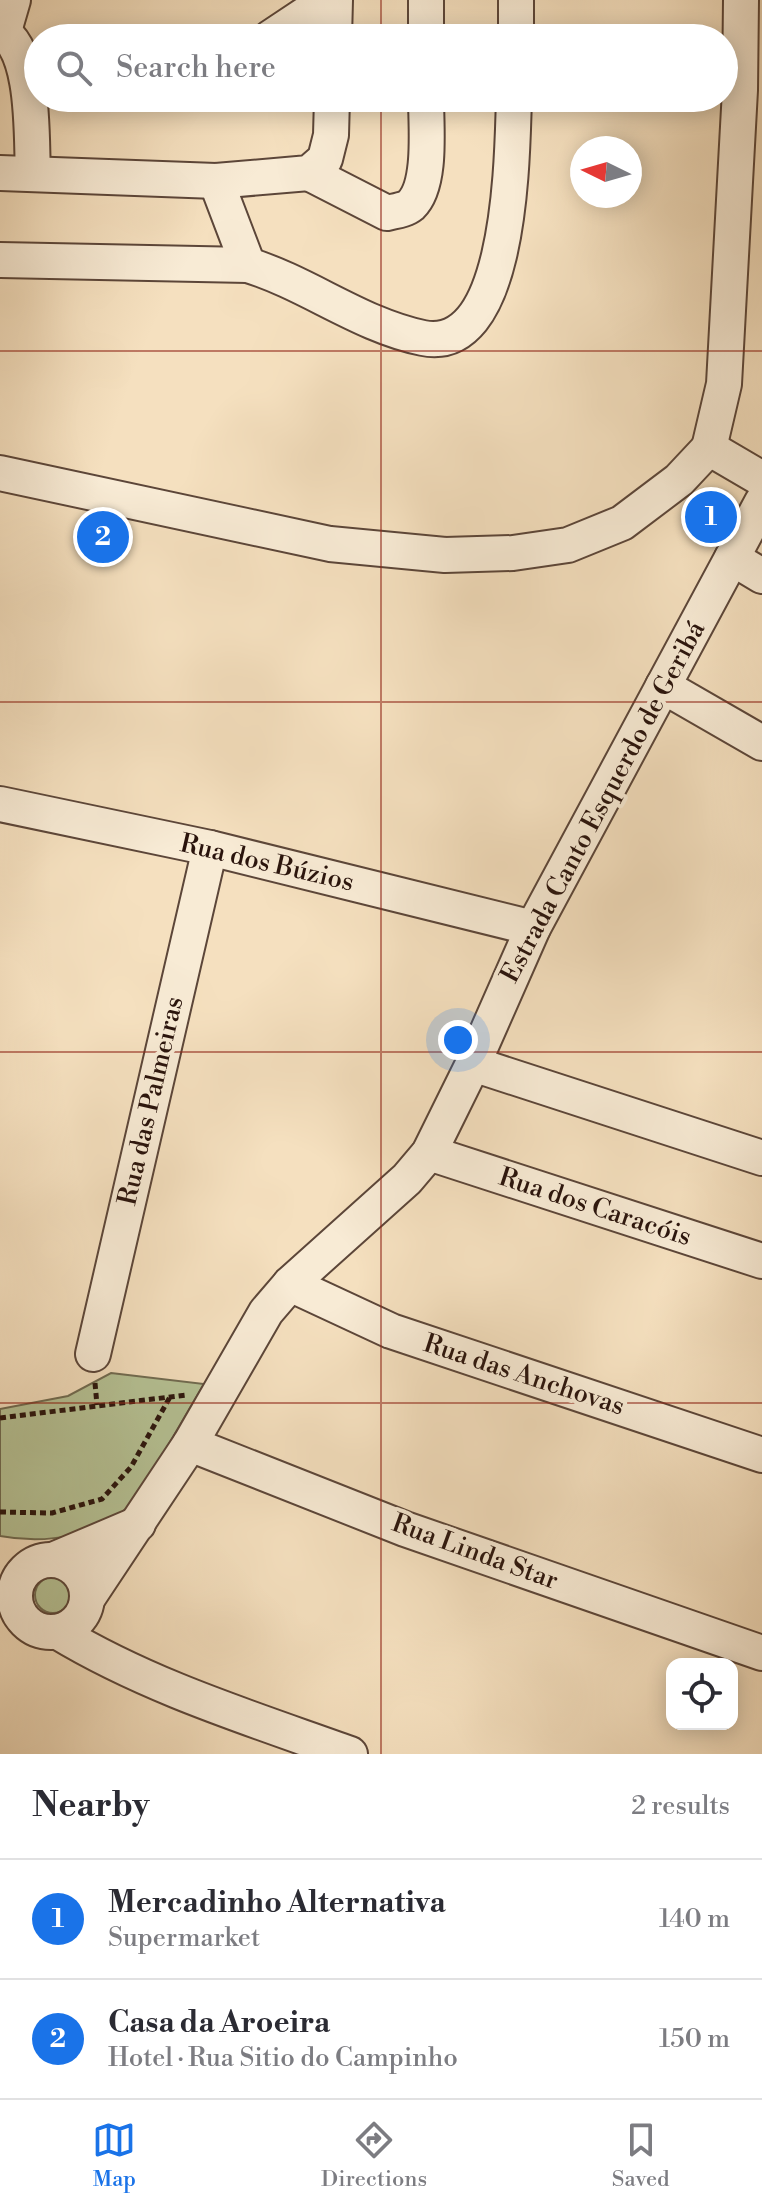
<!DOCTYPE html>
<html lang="en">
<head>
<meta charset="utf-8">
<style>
  :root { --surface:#fff; --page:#f2f2f3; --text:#2b2b33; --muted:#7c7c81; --line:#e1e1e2; --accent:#1a73e8 }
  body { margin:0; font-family:"Libre Bodoni",serif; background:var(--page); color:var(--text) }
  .controls { position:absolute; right:24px; bottom:24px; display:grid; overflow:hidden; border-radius:16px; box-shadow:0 4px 20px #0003 }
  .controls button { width:72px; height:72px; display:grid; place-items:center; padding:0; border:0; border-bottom:2px solid var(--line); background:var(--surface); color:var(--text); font:40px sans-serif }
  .compass { position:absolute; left:570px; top:136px; width:72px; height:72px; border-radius:50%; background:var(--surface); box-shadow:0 4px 20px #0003; rotate:275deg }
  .you { position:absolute; left:458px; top:1040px; width:28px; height:28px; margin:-20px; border:6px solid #fff; border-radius:50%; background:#1a73e8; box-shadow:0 0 0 12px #1a73e833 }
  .badge { display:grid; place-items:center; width:52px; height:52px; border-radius:50%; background:var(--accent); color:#fff; font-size:26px; font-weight:700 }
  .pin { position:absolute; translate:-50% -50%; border:4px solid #fff; box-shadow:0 2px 8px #0006 }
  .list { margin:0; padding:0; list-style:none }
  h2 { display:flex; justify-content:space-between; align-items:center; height:104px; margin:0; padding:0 32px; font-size:34px }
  h2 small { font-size:26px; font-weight:400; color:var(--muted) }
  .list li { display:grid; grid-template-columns:52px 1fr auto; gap:24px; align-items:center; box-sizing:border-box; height:120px; padding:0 32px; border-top:2px solid var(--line) }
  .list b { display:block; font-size:30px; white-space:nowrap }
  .list p { margin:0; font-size:26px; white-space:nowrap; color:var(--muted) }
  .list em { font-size:26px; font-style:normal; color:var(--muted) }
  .icon { flex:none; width:44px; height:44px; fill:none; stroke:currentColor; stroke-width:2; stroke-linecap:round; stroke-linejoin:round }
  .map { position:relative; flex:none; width:762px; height:1754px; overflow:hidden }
  .search { position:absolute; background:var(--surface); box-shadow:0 4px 20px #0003; left:24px; right:24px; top:24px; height:88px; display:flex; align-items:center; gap:20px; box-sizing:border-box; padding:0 28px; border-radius:44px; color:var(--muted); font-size:30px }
  .sheet { height:344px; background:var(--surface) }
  nav { display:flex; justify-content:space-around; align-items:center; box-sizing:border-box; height:112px; border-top:2px solid var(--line); background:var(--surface); font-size:22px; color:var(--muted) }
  nav a { display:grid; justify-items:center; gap:4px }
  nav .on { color:var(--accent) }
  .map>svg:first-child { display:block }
  .green { fill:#b6c396; stroke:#706b51; stroke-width:2 }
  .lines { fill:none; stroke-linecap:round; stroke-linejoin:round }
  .minor-casing { stroke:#5c4639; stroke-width:38 }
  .path { stroke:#29130c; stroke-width:5; stroke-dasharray:6 4; stroke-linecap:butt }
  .minor { stroke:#f8ebd5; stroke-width:34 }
  .grid { fill:none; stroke:#8f2418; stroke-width:2; stroke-opacity:0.55 }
  .labels { text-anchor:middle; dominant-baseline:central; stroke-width:8; stroke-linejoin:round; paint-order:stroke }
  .street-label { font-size:26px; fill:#29130c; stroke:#f8ebd5 }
</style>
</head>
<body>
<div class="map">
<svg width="762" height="1754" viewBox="0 0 762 1754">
  <rect width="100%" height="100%" fill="#f5e0bf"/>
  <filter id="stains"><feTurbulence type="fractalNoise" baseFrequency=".0025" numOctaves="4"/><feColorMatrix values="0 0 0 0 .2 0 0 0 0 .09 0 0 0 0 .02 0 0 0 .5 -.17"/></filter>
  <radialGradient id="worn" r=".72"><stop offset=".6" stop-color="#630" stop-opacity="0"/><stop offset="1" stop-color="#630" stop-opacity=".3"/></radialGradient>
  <g class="green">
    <path d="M 111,1373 L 204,1384 L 136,1500 C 101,1536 48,1545 0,1536 L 0,1409 L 68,1396 Z"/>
    <circle cx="53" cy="1595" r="18"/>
  </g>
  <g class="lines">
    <g class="minor-casing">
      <g id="minor">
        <path d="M 516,0 L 516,38"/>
        <path d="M 0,30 C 36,51 31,137 33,174"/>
        <path d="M 4,31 L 13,0"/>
        <path d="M 270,38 L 327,0"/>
        <path d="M 334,38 L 335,0"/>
        <path d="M 426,38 L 426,0"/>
        <path d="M 0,173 L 216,181 L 309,173 L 325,159 L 331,135 L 332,98"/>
        <path d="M 309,173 L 387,213 C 395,211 405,210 411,205 C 432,185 426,126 426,98"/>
        <path d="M 216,181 L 248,265"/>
        <path d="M 0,260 L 248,265 C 309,284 360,325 423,338 C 513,356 512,150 514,98"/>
        <path d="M 709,448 L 724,384 L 740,90 L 741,0"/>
        <path d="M 709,448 L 762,479"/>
        <path d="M 0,473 L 330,544 L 445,555 L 513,553 L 568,545 L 622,523 L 679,480 L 709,448"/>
        <path d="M 732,558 L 762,576"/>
        <path d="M 663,686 L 762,743"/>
        <path d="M 0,804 L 210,848 L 533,928"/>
        <path d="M 473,1064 L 762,1158"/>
        <path d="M 429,1153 L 762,1261"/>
        <path d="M 290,1284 L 391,1331 L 762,1455"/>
        <path d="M 93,1354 L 210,848"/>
        <path d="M 190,1444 L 405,1529 L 762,1653"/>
        <path d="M 53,1560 L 138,1524"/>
        <circle cx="51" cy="1596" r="36"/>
        <path d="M 87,1599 L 190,1444 L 266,1312 L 290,1284 L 407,1179 L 429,1153 L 473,1064 L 533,928 L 762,502"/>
        <path d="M 58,1632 C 149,1687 250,1718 350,1754"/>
      </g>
    </g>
    <g class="path">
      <path d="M 95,1383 L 97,1405"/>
      <path d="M 0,1418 L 186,1395"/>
      <path d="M 0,1512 L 52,1513 L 102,1499 L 131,1467 L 170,1397"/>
    </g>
    <use href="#minor" class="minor"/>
  </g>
  <path class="grid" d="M 381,0 L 381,38M 381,98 L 381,1754M 0,351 L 762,351M 0,702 L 762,702M 0,1052 L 762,1052M 0,1403 L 762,1403"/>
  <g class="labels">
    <g class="street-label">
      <text transform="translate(603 802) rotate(-62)">Estrada Canto Esquerdo de Geribá</text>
      <text transform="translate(267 863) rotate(13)">Rua dos Búzios</text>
      <text transform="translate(151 1101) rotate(-77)">Rua das Palmeiras</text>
      <text transform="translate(595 1207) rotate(18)">Rua dos Caracóis</text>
      <text transform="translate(524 1375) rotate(18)">Rua das Anchovas</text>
      <text transform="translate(475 1552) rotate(20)">Rua Linda Star</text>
    </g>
  </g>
  <rect width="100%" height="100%" filter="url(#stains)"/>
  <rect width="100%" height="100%" fill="url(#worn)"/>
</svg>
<div class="controls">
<button><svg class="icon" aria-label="locate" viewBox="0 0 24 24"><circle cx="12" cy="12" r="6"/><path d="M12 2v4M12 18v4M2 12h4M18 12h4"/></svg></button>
</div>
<svg class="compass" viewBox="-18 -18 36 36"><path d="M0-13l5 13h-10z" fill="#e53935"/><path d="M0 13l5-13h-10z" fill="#7c7c81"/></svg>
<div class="you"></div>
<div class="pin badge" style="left:711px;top:517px">1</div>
<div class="pin badge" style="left:103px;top:537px">2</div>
<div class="search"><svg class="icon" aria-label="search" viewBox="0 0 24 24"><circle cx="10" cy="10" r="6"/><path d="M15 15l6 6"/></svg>Search here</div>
</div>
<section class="sheet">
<h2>Nearby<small>2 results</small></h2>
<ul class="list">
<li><span class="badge">1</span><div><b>Mercadinho Alternativa</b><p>Supermarket</p></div><em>140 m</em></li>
<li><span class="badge">2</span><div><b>Casa da Aroeira</b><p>Hotel · Rua Sitio do Campinho</p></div><em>150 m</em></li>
</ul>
</section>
<nav>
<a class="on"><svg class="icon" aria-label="map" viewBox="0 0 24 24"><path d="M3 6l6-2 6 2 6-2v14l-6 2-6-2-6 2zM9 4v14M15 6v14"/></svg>Map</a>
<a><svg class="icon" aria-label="directions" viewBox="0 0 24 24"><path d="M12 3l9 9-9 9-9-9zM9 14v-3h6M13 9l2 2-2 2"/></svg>Directions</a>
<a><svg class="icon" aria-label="saved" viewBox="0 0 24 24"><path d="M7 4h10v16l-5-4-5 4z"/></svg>Saved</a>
</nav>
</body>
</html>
